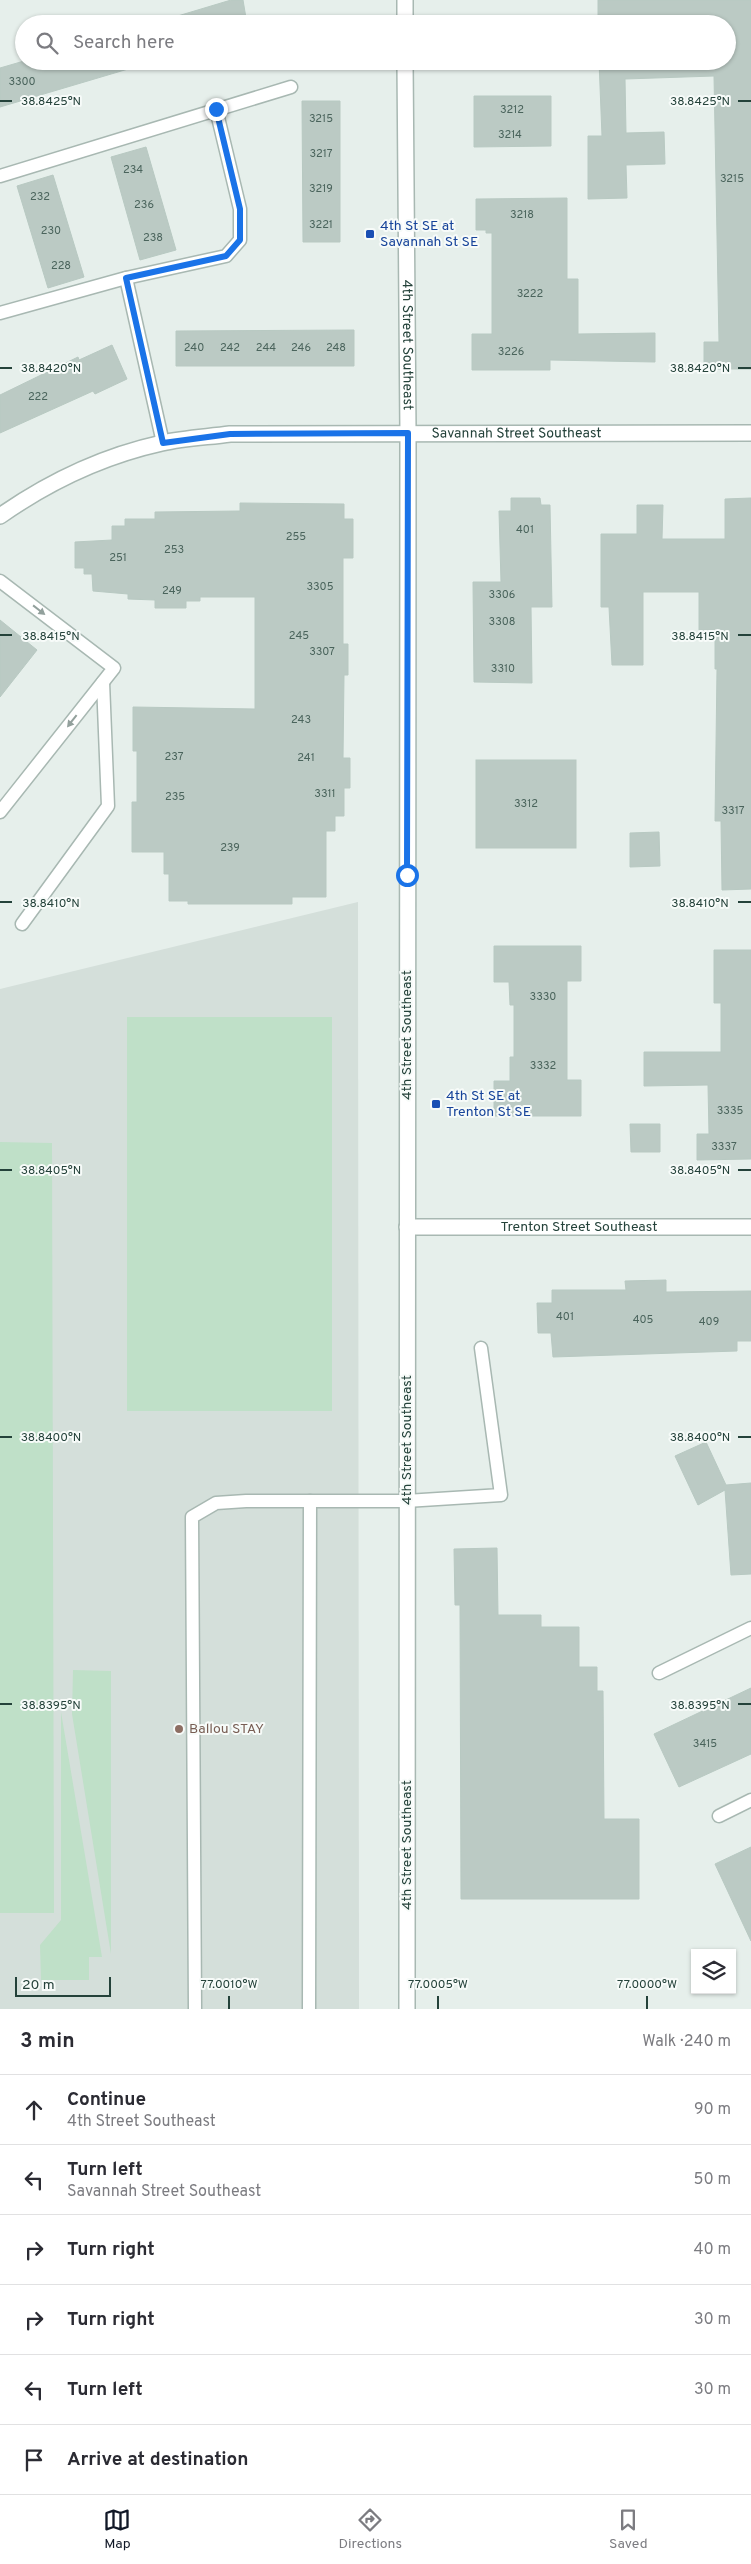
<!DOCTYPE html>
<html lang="en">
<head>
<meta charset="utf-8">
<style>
  :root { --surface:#fff; --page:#f7f7f7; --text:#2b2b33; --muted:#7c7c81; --line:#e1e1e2; --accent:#111827 }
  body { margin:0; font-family:Overpass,sans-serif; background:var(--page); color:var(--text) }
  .controls { position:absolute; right:15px; bottom:15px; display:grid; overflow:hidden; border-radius:0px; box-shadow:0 1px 4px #0004 }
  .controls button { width:45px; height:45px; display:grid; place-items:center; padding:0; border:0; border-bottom:1px solid var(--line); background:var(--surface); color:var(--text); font:25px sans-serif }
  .scale { position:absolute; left:15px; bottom:12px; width:96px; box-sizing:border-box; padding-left:5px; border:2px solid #24423a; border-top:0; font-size:14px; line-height:18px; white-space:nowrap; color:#24423a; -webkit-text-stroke:4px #f7fbf9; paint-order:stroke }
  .stop { position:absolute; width:15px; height:15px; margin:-11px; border:4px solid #1a73e8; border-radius:50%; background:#fff }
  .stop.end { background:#1a73e8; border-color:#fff; box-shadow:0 1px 5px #0008 }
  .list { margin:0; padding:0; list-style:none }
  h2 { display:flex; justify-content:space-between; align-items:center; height:65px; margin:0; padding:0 20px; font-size:21px }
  h2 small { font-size:16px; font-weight:400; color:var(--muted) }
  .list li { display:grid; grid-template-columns:32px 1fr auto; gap:15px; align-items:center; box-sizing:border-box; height:70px; padding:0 20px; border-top:1px solid var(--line) }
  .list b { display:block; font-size:19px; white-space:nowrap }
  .list p { margin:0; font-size:16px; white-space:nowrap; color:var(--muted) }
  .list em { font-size:16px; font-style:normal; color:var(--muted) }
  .icon { flex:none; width:28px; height:28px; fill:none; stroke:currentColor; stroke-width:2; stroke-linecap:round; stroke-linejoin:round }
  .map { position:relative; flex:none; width:751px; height:2009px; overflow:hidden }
  .search { position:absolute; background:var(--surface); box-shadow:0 1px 4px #0004; left:15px; right:15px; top:15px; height:55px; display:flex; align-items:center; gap:12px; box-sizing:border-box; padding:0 18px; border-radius:28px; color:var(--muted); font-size:19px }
  .sheet { height:485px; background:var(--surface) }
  nav { display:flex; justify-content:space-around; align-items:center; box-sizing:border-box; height:70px; border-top:1px solid var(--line); background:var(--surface); font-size:14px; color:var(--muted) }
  nav a { display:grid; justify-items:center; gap:2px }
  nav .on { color:var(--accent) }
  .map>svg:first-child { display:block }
  .built { fill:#d4dfda }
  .green { fill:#bfe0c8 }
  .building { fill:#bbcac4; stroke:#b8c9c2 }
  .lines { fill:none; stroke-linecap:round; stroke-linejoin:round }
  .service-casing { stroke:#a8b8b2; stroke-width:15 }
  .minor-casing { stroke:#a8b8b2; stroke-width:18 }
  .tertiary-casing { stroke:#a8b8b2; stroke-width:18 }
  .service { stroke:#fff; stroke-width:12 }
  .minor { stroke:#fff; stroke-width:15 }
  .tertiary { stroke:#fff; stroke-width:15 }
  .oneway { fill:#92a09c }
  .route { stroke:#1a73e8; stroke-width:6 }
  .ticks { fill:none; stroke:#24423a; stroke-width:2 }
  .transit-dot { fill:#1a4fb4; stroke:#f7fbf9; stroke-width:2 }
  .education-dot { fill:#8d6e63; stroke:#f7fbf9; stroke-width:2 }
  .labels { text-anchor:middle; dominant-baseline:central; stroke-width:4; stroke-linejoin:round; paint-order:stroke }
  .number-label { font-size:11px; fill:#4a645c }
  .transit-label { font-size:14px; fill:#164399; stroke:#f7fbf9; text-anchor:start }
  .street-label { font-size:14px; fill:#24423a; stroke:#f7fbf9 }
  .education-label { font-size:14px; fill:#785e54; stroke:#f7fbf9; text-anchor:start }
  .ticks-label { font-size:12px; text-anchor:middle; fill:#24423a; stroke:#f7fbf9; stroke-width:4; stroke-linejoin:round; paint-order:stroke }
</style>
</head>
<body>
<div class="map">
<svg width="751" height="2009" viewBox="0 0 751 2009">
  <rect width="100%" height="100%" fill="#e6efeb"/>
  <path class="built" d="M 358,902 L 359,2009 L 0,2009 L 0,989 Z"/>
  <g class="green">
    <rect x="127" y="1017" width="205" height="394"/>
    <path d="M 0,1142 L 52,1143 L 54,1913 L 0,1913 Z"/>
    <path d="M 73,1670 L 111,1671 L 111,1954 L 72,1714 Z"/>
    <path d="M 61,1712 L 102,1957 L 89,1957 L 89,1980 L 41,1980 L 40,1945 L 61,1920 Z"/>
  </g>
  <g class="building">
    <path d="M 231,0 L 243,0 L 247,24 L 151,24 Z"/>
    <path d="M 598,0 L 751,0 L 751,369 L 704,369 L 704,342 L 719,342 L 714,76 L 625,79 L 626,133 L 664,132 L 665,164 L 626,165 L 627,198 L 588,199 L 588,136 L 602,136 L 599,61 L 727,61 L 727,24 L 598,24 Z"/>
    <path d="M 24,61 L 155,61 L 0,107 L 0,68 Z"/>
    <path d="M 474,96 L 551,96 L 551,146 L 474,147 Z"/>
    <path d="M 302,101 L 340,101 L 340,242 L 303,242 Z"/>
    <path d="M 146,147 L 176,250 L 140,260 L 111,157 Z"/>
    <path d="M 53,175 L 84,277 L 48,288 L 17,186 Z"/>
    <path d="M 567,198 L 567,279 L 578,279 L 578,334 L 655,333 L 655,362 L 550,360 L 550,370 L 472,370 L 472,334 L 492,334 L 492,233 L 486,233 L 486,230 L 476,230 L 476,199 Z"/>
    <path d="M 354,330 L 354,366 L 176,366 L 176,331 Z"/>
    <path d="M 112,345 L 127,379 L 95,394 L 93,391 L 0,433 L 0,395 L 78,357 L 79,360 Z"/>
    <path d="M 511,498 L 540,498 L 541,505 L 550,505 L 552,607 L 531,607 L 532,683 L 474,682 L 473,582 L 501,582 L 499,511 L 511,511 Z"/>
    <path d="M 751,498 L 751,889 L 722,890 L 721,821 L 715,821 L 717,669 L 715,669 L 715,630 L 699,630 L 699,592 L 643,592 L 643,665 L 612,665 L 609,607 L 601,607 L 601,534 L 637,534 L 637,505 L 663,505 L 662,539 L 725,539 L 725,499 Z"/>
    <path d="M 240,503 L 344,504 L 344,519 L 353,519 L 353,558 L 343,558 L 343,644 L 348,644 L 348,675 L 344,675 L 343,758 L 350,758 L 350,788 L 344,788 L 344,816 L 335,816 L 335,831 L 326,831 L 326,897 L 292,897 L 292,904 L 188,904 L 188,901 L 169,901 L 169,874 L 164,874 L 164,852 L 132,852 L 132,802 L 137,802 L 137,751 L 133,751 L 133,707 L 255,709 L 255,597 L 200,597 L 200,601 L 186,601 L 186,608 L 155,608 L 155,600 L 128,599 L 128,594 L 93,591 L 92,574 L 84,574 L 84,568 L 75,568 L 75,542 L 112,540 L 112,526 L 125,526 L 125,519 L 155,519 L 155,512 L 240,511 Z"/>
    <path d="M 0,620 L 37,650 L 0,697 Z"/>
    <rect x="476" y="760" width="100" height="88"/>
    <path d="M 659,832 L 660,866 L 630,867 L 630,833 Z"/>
    <path d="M 494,946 L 581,946 L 581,981 L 567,981 L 567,1080 L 581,1080 L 581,1116 L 494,1116 L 494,1081 L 510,1081 L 510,1057 L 514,1057 L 514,1005 L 510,1005 L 509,982 L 494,982 Z"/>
    <path d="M 714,950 L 751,950 L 751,1159 L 697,1160 L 697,1134 L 709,1134 L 708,1085 L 644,1086 L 644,1052 L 721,1052 L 721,1003 L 714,1003 Z"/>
    <path d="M 630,1124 L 660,1124 L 660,1152 L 631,1152 Z"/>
    <path d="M 666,1280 L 666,1292 L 751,1291 L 751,1341 L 737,1341 L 737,1351 L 553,1357 L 551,1333 L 538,1333 L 537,1303 L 552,1303 L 552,1290 L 626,1290 L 625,1281 Z"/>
    <path d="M 706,1442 L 726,1485 L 751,1483 L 751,1574 L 731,1575 L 725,1490 L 698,1505 L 675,1456 Z"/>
    <path d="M 497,1548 L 498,1615 L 541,1615 L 541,1627 L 579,1627 L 579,1667 L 597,1667 L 597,1691 L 603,1691 L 604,1819 L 639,1819 L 639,1899 L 461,1899 L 460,1605 L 455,1605 L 454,1549 Z"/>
    <path d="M 751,1688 L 751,1754 L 679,1787 L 654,1734 Z"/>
    <path d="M 751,1847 L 751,1941 L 715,1864 Z"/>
  </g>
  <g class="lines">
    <g class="service-casing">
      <g id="service">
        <path d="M 0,176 L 291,87"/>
        <path d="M 126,278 L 163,443"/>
        <path d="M 0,313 L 126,278 L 226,256 L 240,240 L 240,209 L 216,109"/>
        <path d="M 0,581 L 114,668 L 0,812"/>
        <path d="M 22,924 L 108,806 L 103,682"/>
        <path d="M 659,1673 L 751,1628"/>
        <path d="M 719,1816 L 751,1800"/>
        <path d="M 195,2009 L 192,1517 L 216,1503 L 246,1501 L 406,1501 L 501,1495 L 481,1348"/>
        <path d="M 309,2009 L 310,1501"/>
      </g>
    </g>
    <g class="minor-casing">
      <g id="minor">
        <path id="s1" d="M 0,516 C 50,481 103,456 162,443 C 184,438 208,437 230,434 L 751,433"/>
        <path id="s2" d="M 407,1227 L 751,1227"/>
      </g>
    </g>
    <g class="tertiary-casing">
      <g id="tertiary">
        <path d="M 405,0 L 405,24"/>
        <path id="s3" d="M 405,61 L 408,433 L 407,2009"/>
      </g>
    </g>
    <use href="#service" class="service"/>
    <use href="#minor" class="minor"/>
    <use href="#tertiary" class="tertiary"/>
  </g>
  <defs><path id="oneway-solid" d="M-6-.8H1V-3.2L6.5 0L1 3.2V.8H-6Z" transform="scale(1.25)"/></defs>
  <g class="oneway">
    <use href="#oneway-solid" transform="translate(39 610) rotate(38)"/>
    <use href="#oneway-solid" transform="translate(72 721) rotate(128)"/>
  </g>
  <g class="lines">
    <path class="route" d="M 216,109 L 240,209 L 240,240 L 226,256 L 126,278 L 163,443 L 230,434 L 408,433 L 407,875"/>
  </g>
  <path class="ticks" d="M 0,101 L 12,101M 738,101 L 751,101M 0,368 L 12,368M 738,368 L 751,368M 0,635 L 12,635M 738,635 L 751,635M 0,902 L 12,902M 738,902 L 751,902M 0,1170 L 12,1170M 738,1170 L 751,1170M 0,1437 L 12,1437M 738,1437 L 751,1437M 0,1704 L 12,1704M 738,1704 L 751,1704M 229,1996 L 229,2009M 438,1996 L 438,2009M 647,1996 L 647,2009"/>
  <g class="transit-dot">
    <rect x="365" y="229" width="10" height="10" rx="2.5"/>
    <rect x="431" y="1099" width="10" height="10" rx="2.5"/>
  </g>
  <circle class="education-dot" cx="179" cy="1729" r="5"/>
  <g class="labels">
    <g class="number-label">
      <text x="22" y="82">3300</text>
      <text x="512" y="110">3212</text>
      <text x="321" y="119">3215</text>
      <text x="510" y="135">3214</text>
      <text x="321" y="154">3217</text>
      <text x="133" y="170">234</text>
      <text x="732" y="179">3215</text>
      <text x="321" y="189">3219</text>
      <text x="40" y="197">232</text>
      <text x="144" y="205">236</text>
      <text x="522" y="215">3218</text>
      <text x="321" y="225">3221</text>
      <text x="51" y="231">230</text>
      <text x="153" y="238">238</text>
      <text x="61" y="266">228</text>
      <text x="530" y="294">3222</text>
      <text x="194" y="348">240</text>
      <text x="230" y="348">242</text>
      <text x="266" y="348">244</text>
      <text x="301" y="348">246</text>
      <text x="336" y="348">248</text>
      <text x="511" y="352">3226</text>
      <text x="38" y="397">222</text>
      <text x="525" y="530">401</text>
      <text x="296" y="537">255</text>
      <text x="174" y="550">253</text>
      <text x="118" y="558">251</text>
      <text x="320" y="587">3305</text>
      <text x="172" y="591">249</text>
      <text x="502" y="595">3306</text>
      <text x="502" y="622">3308</text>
      <text x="299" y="636">245</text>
      <text x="322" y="652">3307</text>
      <text x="503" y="669">3310</text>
      <text x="301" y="720">243</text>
      <text x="174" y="757">237</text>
      <text x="306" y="758">241</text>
      <text x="325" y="794">3311</text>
      <text x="175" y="797">235</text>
      <text x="526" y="804">3312</text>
      <text x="733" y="811">3317</text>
      <text x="230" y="848">239</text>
      <text x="543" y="997">3330</text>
      <text x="543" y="1066">3332</text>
      <text x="730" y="1111">3335</text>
      <text x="724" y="1147">3337</text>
      <text x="565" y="1317">401</text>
      <text x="643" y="1320">405</text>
      <text x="709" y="1322">409</text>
      <text x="705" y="1744">3415</text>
    </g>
    <g class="transit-label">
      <text x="380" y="226">4th St SE at<tspan x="380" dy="16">Savannah St SE</tspan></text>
      <text x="446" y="1096">4th St SE at<tspan x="446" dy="16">Trenton St SE</tspan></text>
    </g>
    <g class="street-label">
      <text stroke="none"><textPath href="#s3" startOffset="284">4th Street Southeast</textPath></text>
      <text stroke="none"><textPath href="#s1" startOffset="534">Savannah Street Southeast</textPath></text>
      <text transform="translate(407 1035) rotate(-90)">4th Street Southeast</text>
      <text stroke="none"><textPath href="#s2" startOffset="172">Trenton Street Southeast</textPath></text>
      <text transform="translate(407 1440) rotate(-90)">4th Street Southeast</text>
      <text transform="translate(407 1845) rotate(-90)">4th Street Southeast</text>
    </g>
    <g class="education-label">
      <text x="189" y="1729">Ballou STAY</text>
    </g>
  </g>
  <g class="ticks-label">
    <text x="51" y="105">38.8425°N</text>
    <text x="700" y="105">38.8425°N</text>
    <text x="51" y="372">38.8420°N</text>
    <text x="700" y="372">38.8420°N</text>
    <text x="51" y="640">38.8415°N</text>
    <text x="700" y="640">38.8415°N</text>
    <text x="51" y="907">38.8410°N</text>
    <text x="700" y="907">38.8410°N</text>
    <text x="51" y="1174">38.8405°N</text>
    <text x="700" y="1174">38.8405°N</text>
    <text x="51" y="1441">38.8400°N</text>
    <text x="700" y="1441">38.8400°N</text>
    <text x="51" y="1709">38.8395°N</text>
    <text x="700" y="1709">38.8395°N</text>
    <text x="229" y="1988">77.0010°W</text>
    <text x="438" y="1988">77.0005°W</text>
    <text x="647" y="1988">77.0000°W</text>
  </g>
</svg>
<div class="controls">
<button><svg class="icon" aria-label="layers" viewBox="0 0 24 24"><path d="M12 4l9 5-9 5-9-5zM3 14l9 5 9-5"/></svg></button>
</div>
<div class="scale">20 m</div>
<div class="stop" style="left:407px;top:875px"></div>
<div class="stop end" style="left:216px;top:109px"></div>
<div class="search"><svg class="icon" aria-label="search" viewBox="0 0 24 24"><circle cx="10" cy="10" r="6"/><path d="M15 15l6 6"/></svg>Search here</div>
</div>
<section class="sheet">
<h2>3 min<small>Walk · 240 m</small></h2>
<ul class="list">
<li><svg class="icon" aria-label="ahead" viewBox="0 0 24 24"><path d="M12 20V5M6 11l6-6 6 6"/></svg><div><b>Continue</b><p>4th Street Southeast</p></div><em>90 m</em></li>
<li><svg class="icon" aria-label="left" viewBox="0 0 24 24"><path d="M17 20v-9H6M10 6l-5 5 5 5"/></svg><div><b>Turn left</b><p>Savannah Street Southeast</p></div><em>50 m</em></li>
<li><svg class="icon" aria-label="right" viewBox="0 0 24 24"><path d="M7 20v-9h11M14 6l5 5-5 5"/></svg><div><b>Turn right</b></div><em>40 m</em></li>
<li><svg class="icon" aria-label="right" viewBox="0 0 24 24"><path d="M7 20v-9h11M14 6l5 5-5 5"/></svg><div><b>Turn right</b></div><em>30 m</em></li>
<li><svg class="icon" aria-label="left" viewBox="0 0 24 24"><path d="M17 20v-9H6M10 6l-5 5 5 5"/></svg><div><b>Turn left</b></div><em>30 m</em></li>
<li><svg class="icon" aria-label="arrive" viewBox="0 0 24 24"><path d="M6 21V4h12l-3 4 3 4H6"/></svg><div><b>Arrive at destination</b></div></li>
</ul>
</section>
<nav>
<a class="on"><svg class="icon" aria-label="map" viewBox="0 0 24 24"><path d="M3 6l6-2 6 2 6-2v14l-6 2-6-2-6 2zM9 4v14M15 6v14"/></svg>Map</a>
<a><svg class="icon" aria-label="directions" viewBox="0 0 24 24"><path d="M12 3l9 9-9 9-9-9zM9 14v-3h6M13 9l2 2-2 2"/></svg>Directions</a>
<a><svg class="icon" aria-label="saved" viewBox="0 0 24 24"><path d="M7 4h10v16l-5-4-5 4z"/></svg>Saved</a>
</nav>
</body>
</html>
